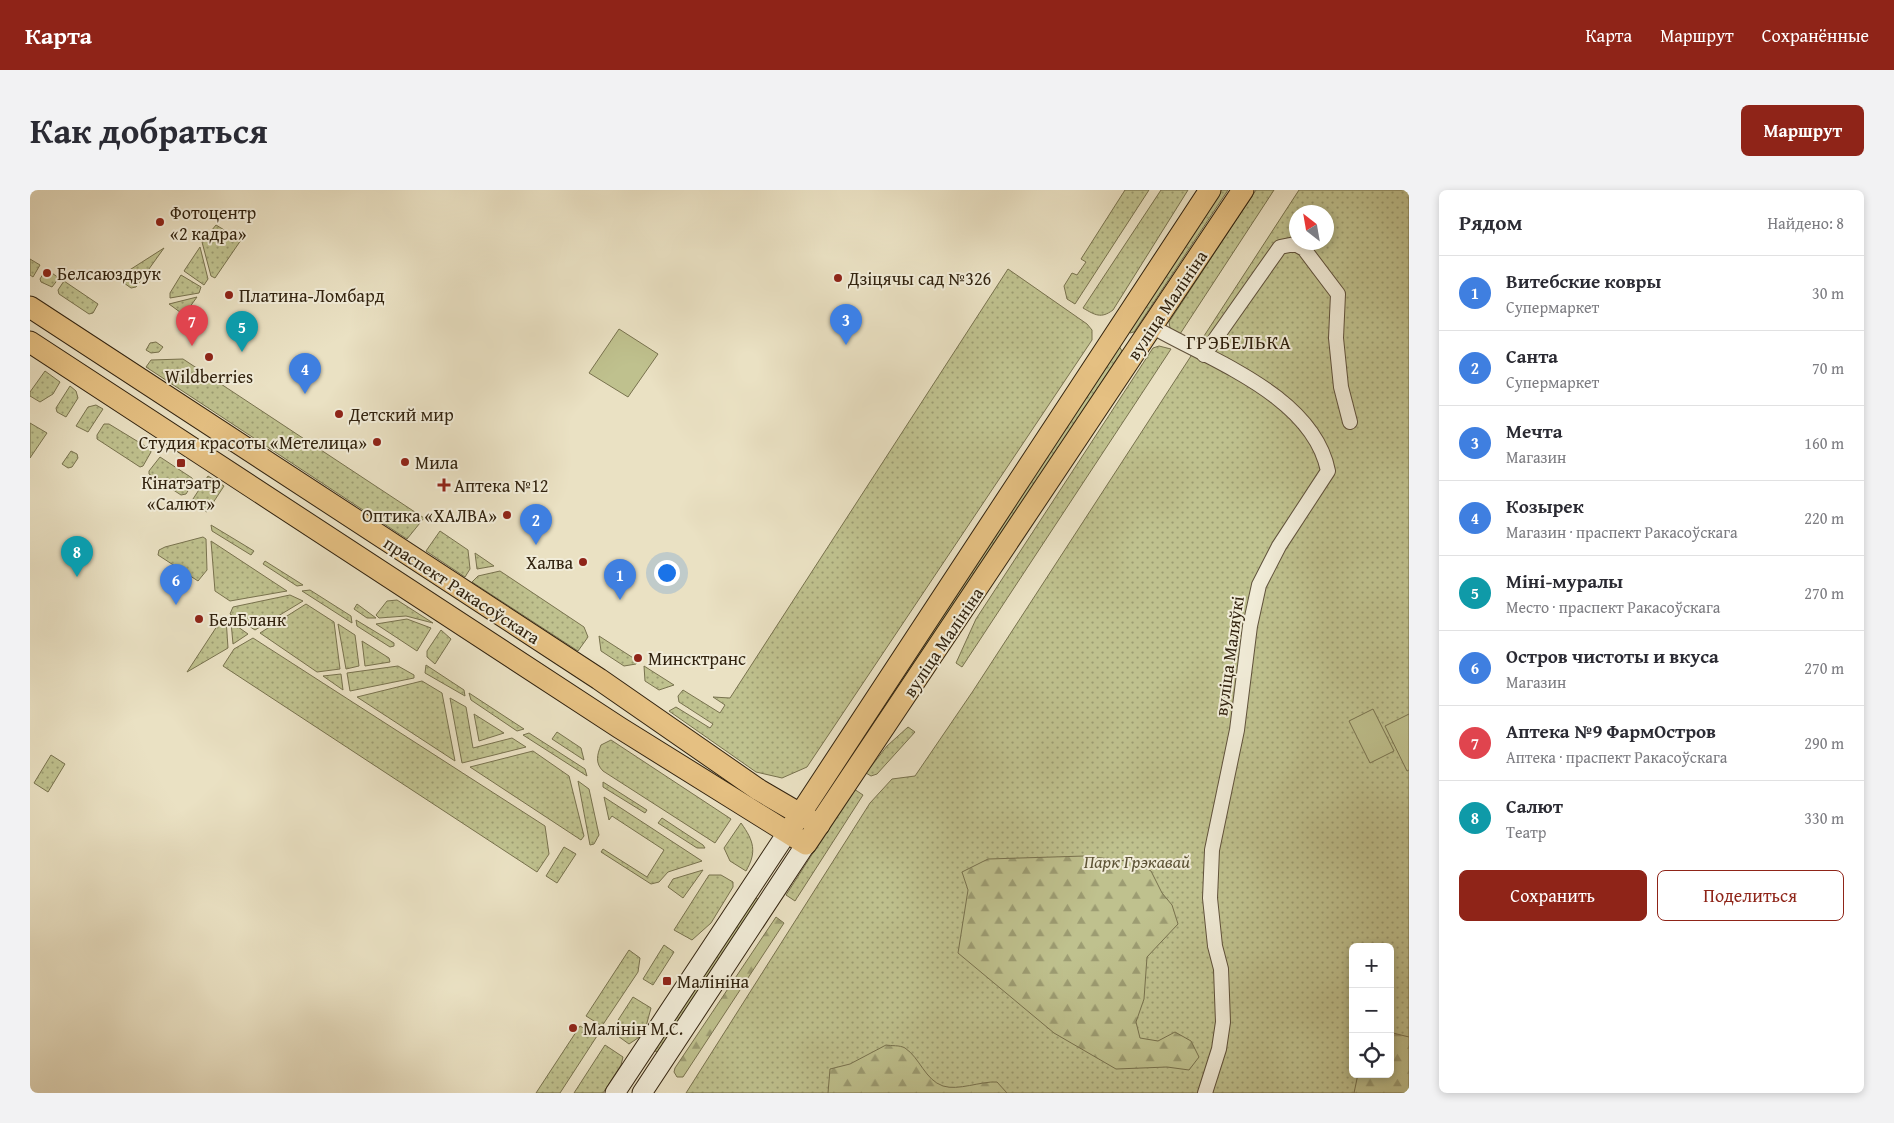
<!DOCTYPE html>
<html lang="ru">
<head>
<meta charset="utf-8">
<style>
  :root { --surface:#fff; --page:#f2f2f3; --text:#2b2b33; --muted:#7c7c81; --line:#e1e1e2; --accent:#8f2418 }
  body { margin:0; font-family:"Gentium Book Plus",serif; background:var(--page); color:var(--text) }
  .controls { position:absolute; right:15px; bottom:15px; display:grid; overflow:hidden; border-radius:8px; box-shadow:0 2px 8px #0003 }
  .controls button { width:45px; height:45px; display:grid; place-items:center; padding:0; border:0; border-bottom:1px solid var(--line); background:var(--surface); color:var(--text); font:25px sans-serif }
  .compass { position:absolute; left:1259px; top:15px; width:45px; height:45px; border-radius:50%; background:var(--surface); box-shadow:0 2px 8px #0003; rotate:329deg }
  .you { position:absolute; left:636px; top:382px; width:18px; height:18px; margin:-12px; border:4px solid #fff; border-radius:50%; background:#1a73e8; box-shadow:0 0 0 8px #1a73e833 }
  .badge { display:grid; place-items:center; width:32px; height:32px; border-radius:50%; background:var(--accent); color:#fff; font-size:16px; font-weight:700 }
  .pin { position:absolute; translate:-50% -41px; filter:drop-shadow(0 1px 2px #0008) }
  .pin::after { content:''; position:absolute; top:26px; width:18px; height:15px; background:inherit; clip-path:polygon(0 0,100% 0,50% 100%) }
  .list { margin:0; padding:0; list-style:none }
  h2 { display:flex; justify-content:space-between; align-items:center; height:65px; margin:0; padding:0 20px; font-size:21px }
  h2 small { font-size:16px; font-weight:400; color:var(--muted) }
  .list li { display:grid; grid-template-columns:32px 1fr auto; gap:15px; align-items:center; box-sizing:border-box; height:75px; padding:0 20px; border-top:1px solid var(--line) }
  .list b { display:block; font-size:19px; white-space:nowrap }
  .list p { margin:0; font-size:16px; white-space:nowrap; color:var(--muted) }
  .list em { font-size:16px; font-style:normal; color:var(--muted) }
  .actions { display:flex; gap:10px; padding:15px 20px }
  .actions a { flex:1; padding:11px 0; border:1px solid var(--accent); border-radius:8px; text-align:center; font-size:18px; color:var(--accent) }
  .actions .main { background:var(--accent); color:#fff }
  .icon { flex:none; width:28px; height:28px; fill:none; stroke:currentColor; stroke-width:2; stroke-linecap:round; stroke-linejoin:round }
  .map { position:relative; flex:none; width:1379px; height:903px; overflow:hidden; border-radius:8px }
  header { display:flex; align-items:center; gap:30px; box-sizing:border-box; height:70px; padding:0 25px; background:var(--accent); color:#fff }
  header strong { font-size:24px }
  nav { display:flex; gap:28px; margin-inline-start:auto; font-size:18px }
  .intro { display:flex; align-items:center; justify-content:space-between; box-sizing:border-box; height:120px; padding:0 30px }
  h1 { margin:0; font-size:35px }
  .button { padding:12px 22px; border-radius:8px; background:var(--accent); color:#fff; font-size:18px; font-weight:700 }
  main { display:flex; gap:30px; padding:0 30px }
  aside { flex:1; background:var(--surface); border-radius:8px; box-shadow:0 2px 8px #0003 }
  .map>svg:first-child { display:block }
  .green { fill:url(#green-dots); stroke:#78724e; fill-rule:evenodd }
  .forest { fill:url(#forest-firs); stroke:#78724e }
  .pitch { fill:#bfc18e; stroke:#78724e }
  .lines { fill:none; stroke-linecap:round; stroke-linejoin:round }
  .street-casing { stroke:#60523c; stroke-width:16 }
  .secondary-casing { stroke:#32230f; stroke-width:21 }
  .primary-casing { stroke:#32230f; stroke-width:23 }
  .street { stroke:#f1ecd8; stroke-width:14 }
  .secondary { stroke:#f1ecd8; stroke-width:19 }
  .primary { stroke:#e5c082; stroke-width:21 }
  .poi-dot { fill:#8f2418; stroke:#f1ecd8; stroke-width:2 }
  .labels { text-anchor:middle; dominant-baseline:central; stroke-width:4; stroke-linejoin:round; paint-order:stroke }
  .poi-label { font-size:18px; fill:#32230f; stroke:#f1ecd8; text-anchor:start }
  .street-label { font-size:18px; fill:#32230f; stroke:#f1ecd8 }
  .park-label { font-size:18px; font-style:italic; fill:#5c5235; stroke:#f1ecd8 }
  .neighbourhood-label { font-size:19px; letter-spacing:1px; fill:#32230f; stroke:#f1ecd8 }
</style>
</head>
<body>
<header>
<strong>Карта</strong>
<nav><a>Карта</a><a>Маршрут</a><a>Сохранённые</a></nav>
</header>
<div class="intro"><h1>Как добраться</h1><a class="button">Маршрут</a></div>
<main>
<div class="map">
<svg width="1379" height="903" viewBox="0 0 1379 903">
  <defs>
    <pattern id="green-dots" width="8" height="8" patternUnits="userSpaceOnUse" patternTransform="scale(1.25)"><rect width="8" height="8" fill="#bfc18e"/><path d="M2 2h.1M6 6h.1" fill="none" stroke="#9c9c72" stroke-width="1.8" stroke-linecap="round"/></pattern>
    <pattern id="forest-firs" width="22" height="20" patternUnits="userSpaceOnUse" patternTransform="scale(1.25)"><rect width="22" height="20" fill="#bfc18e"/><path d="M5 1l3.5 6h-7zM16 11l3.5 6h-7z" fill="#9c9c72"/></pattern>
  </defs>
  <rect width="100%" height="100%" fill="#eae1c3"/>
  <filter id="stains"><feTurbulence type="fractalNoise" baseFrequency=".004" numOctaves="4"/><feColorMatrix values="0 0 0 0 .2 0 0 0 0 .09 0 0 0 0 .02 0 0 0 .5 -.17"/></filter>
  <radialGradient id="worn" r=".72"><stop offset=".6" stop-color="#630" stop-opacity="0"/><stop offset="1" stop-color="#630" stop-opacity=".3"/></radialGradient>
  <g class="green">
    <path d="M 1095,0 L 1119,0 L 1045,114 L 1037,109 L 1034,96 L 1042,83 L 1047,85 L 1056,72 L 1051,69 Z"/>
    <path d="M 1131,0 L 1158,0 L 1083,120 C 1071,129 1065,125 1053,118 Z"/>
    <path d="M 1190,0 L 1198,0 L 1104,142 L 1100,143 L 1099,141 Z"/>
    <path d="M 1226,0 L 1244,0 L 1150,144 L 1140,138 L 1139,132 Z"/>
    <path d="M 1269,0 L 1379,0 L 1379,903 L 656,903 L 840,613 L 862,589 L 885,586 L 943,501 ZM 1266,22 L 1296,22 L 1296,52 L 1266,52 ZM 1323,757 L 1360,757 L 1360,884 L 1323,884 Z"/>
    <path d="M 186,35 L 211,50 L 185,88 L 181,86 L 172,52 Z"/>
    <path d="M 170,57 L 178,89 L 174,95 L 154,81 Z"/>
    <path d="M 134,58 L 106,97 L 101,98 L 87,88 Z"/>
    <path d="M 0,69 L 10,75 L 3,87 L 0,85 Z"/>
    <path d="M 16,79 L 29,88 L 22,97 L 11,92 L 10,89 Z"/>
    <path d="M 978,79 L 1057,134 L 1062,140 L 1062,150 L 777,577 L 752,588 L 726,582 L 639,521 L 646,517 L 680,538 L 683,534 L 649,512 L 648,506 L 653,500 L 690,523 L 695,515 L 683,507 L 700,508 Z"/>
    <path d="M 151,85 L 171,97 L 169,103 L 140,108 L 140,103 Z"/>
    <path d="M 34,91 L 68,114 L 63,123 L 59,124 L 29,104 L 28,100 Z"/>
    <path d="M 167,107 L 154,125 L 139,114 Z"/>
    <path d="M 126,152 L 133,157 L 129,162 L 121,163 L 116,160 L 120,153 Z"/>
    <path d="M 1089,156 L 1092,161 L 823,573 L 818,569 Z"/>
    <path d="M 1129,156 L 1141,159 L 932,477 L 926,473 L 946,429 L 1123,158 Z"/>
    <path d="M 153,169 L 394,328 L 377,349 L 116,177 L 121,170 Z"/>
    <path d="M 15,181 L 30,192 L 23,204 L 10,212 L 0,206 L 0,202 Z"/>
    <path d="M 40,196 L 46,201 L 48,208 L 36,227 L 27,222 L 26,218 Z"/>
    <path d="M 66,215 L 73,219 L 58,242 L 46,236 L 58,217 Z"/>
    <path d="M 0,233 L 17,243 L 0,268 Z"/>
    <path d="M 74,234 L 79,234 L 120,259 L 121,262 L 113,276 L 110,277 L 67,249 L 67,245 Z"/>
    <path d="M 41,261 L 47,264 L 48,268 L 42,277 L 38,278 L 32,274 Z"/>
    <path d="M 130,267 L 162,288 L 163,293 L 156,304 L 151,305 L 119,284 L 119,281 Z"/>
    <path d="M 178,286 L 194,296 L 177,322 L 161,312 Z"/>
    <path d="M 181,335 L 224,361 L 221,365 L 182,341 Z"/>
    <path d="M 410,341 L 438,360 L 440,379 L 435,387 L 396,361 Z"/>
    <path d="M 173,347 L 176,349 L 177,380 L 168,391 L 128,365 L 129,360 L 135,357 Z"/>
    <path d="M 181,351 L 257,401 L 200,411 L 185,401 Z"/>
    <path d="M 445,363 L 464,376 L 447,379 Z"/>
    <path d="M 235,371 L 273,395 L 267,396 L 233,374 Z"/>
    <path d="M 470,381 L 554,437 L 558,447 L 548,461 L 442,392 L 448,386 Z"/>
    <path d="M 280,400 L 321,426 L 322,433 L 272,401 Z"/>
    <path d="M 260,405 L 273,411 L 225,440 L 200,424 L 203,417 Z"/>
    <path d="M 367,410 L 403,433 L 376,426 L 349,428 L 346,425 L 357,411 Z"/>
    <path d="M 276,414 L 304,432 L 310,479 L 287,482 L 230,443 Z"/>
    <path d="M 327,414 L 346,428 L 337,428 L 324,419 Z"/>
    <path d="M 193,427 L 196,428 L 198,458 L 157,482 Z"/>
    <path d="M 377,429 L 401,438 L 387,461 L 346,434 Z"/>
    <path d="M 326,430 L 364,453 L 364,456 L 360,457 L 327,436 Z"/>
    <path d="M 201,432 L 218,444 L 203,454 Z"/>
    <path d="M 308,434 L 325,445 L 329,476 L 316,479 Z"/>
    <path d="M 411,440 L 421,449 L 405,474 L 397,467 L 397,461 Z"/>
    <path d="M 569,446 L 608,471 L 606,474 L 594,476 L 571,461 Z"/>
    <path d="M 223,448 L 515,636 L 519,664 L 507,682 L 193,476 L 204,459 Z"/>
    <path d="M 332,451 L 359,468 L 360,472 L 335,476 Z"/>
    <path d="M 396,475 L 434,500 L 435,506 L 395,483 Z"/>
    <path d="M 368,476 L 384,485 L 384,488 L 320,501 L 317,483 Z"/>
    <path d="M 614,476 L 644,495 L 629,500 L 615,491 Z"/>
    <path d="M 311,484 L 313,500 L 293,486 Z"/>
    <path d="M 392,491 L 412,503 L 425,571 L 327,507 Z"/>
    <path d="M 439,503 L 494,539 L 487,541 L 441,510 Z"/>
    <path d="M 420,508 L 436,517 L 443,558 L 482,548 L 496,557 L 432,573 Z"/>
    <path d="M 444,524 L 474,543 L 449,551 Z"/>
    <path d="M 878,537 L 885,542 L 847,584 L 841,586 L 836,583 L 857,556 Z"/>
    <path d="M 527,542 L 551,558 L 554,570 L 522,549 Z"/>
    <path d="M 499,543 L 555,579 L 557,586 L 493,545 Z"/>
    <path d="M 581,550 L 701,629 L 685,653 L 573,581 C 565,573 567,565 571,555 Z"/>
    <path d="M 503,561 L 539,586 L 554,646 L 551,650 L 440,577 Z"/>
    <path d="M 21,565 L 35,574 L 18,602 L 4,593 Z"/>
    <path d="M 548,591 L 559,599 L 569,645 L 564,654 L 560,655 Z"/>
    <path d="M 573,592 L 617,620 L 615,623 L 573,597 Z"/>
    <path d="M 824,599 L 833,605 L 765,711 L 756,705 Z"/>
    <path d="M 574,607 L 672,671 L 638,682 L 629,692 L 621,694 L 571,662 L 573,659 L 617,687 L 634,660 L 582,626 L 579,630 Z"/>
    <path d="M 632,628 L 673,655 L 675,658 L 667,658 L 628,633 Z"/>
    <path d="M 711,633 C 724,651 727,662 716,681 L 700,671 L 694,658 Z"/>
    <path d="M 534,657 L 546,664 L 527,693 L 516,686 Z"/>
    <path d="M 673,680 L 653,708 L 638,697 L 643,689 Z"/>
    <path d="M 679,685 L 691,685 L 703,692 L 703,697 L 681,733 L 662,750 L 644,740 Z"/>
    <path d="M 722,705 L 729,710 L 631,862 L 624,861 L 625,857 Z"/>
    <path d="M 634,755 L 644,762 L 623,795 L 613,789 Z"/>
    <path d="M 599,760 L 610,768 L 608,782 L 572,836 L 556,826 Z"/>
    <path d="M 603,807 L 621,818 L 614,844 L 599,854 L 581,841 Z"/>
    <path d="M 550,836 L 567,846 L 530,903 L 506,903 Z"/>
    <path d="M 575,855 L 593,867 L 591,875 L 573,903 L 544,903 Z"/>
  </g>
  <g class="forest">
    <path d="M 1055,666 L 1105,672 L 1121,681 L 1132,703 L 1142,715 L 1148,734 L 1117,767 L 1114,809 L 1106,832 L 1110,848 L 1128,851 L 1145,842 L 1161,851 L 1169,867 L 1159,880 L 1137,877 L 1086,879 L 1024,843 L 928,763 L 938,700 L 932,682 L 958,669 Z"/>
    <path d="M 746,727 L 754,733 L 653,887 L 647,887 L 644,882 L 645,878 Z"/>
    <path d="M 1363,843 L 1379,847 L 1379,903 L 1324,903 L 1328,884 L 1360,884 L 1360,845 Z"/>
    <path d="M 856,855 C 861,856 870,855 875,858 C 890,868 895,890 913,896 C 928,901 951,891 967,892 L 977,903 L 798,903 L 800,879 L 820,874 Z"/>
  </g>
  <g class="pitch">
    <path d="M 589,139 L 628,164 L 598,207 L 559,183 Z"/>
    <path d="M 1343,519 L 1364,561 L 1340,573 L 1319,531 Z"/>
    <path d="M 1379,524 L 1379,580 L 1377,581 L 1355,536 Z"/>
  </g>
  <g class="lines">
    <g class="street-casing">
      <g id="street">
        <path d="M 1123,137 C 1182,171 1283,206 1298,281 L 1249,356 L 1229,395 L 1220,436 L 1207,540 L 1182,660 L 1180,708 L 1185,756 L 1191,779 L 1193,832 L 1189,859 L 1175,903"/>
        <path d="M 1174,165 L 1250,57 L 1265,54 L 1274,59 L 1308,104 L 1306,148 L 1311,197 L 1320,232"/>
      </g>
    </g>
    <g class="secondary-casing">
      <g id="secondary">
        <path d="M 585,903 L 757,643"/>
        <path d="M 612,903 L 776,654"/>
      </g>
    </g>
    <g class="primary-casing">
      <g id="primary">
        <path d="M 0,117 L 569,489 L 729,600 L 789,635"/>
        <path d="M 0,152 L 590,538 L 776,654 L 1213,0"/>
        <path d="M 763,635 L 1180,0"/>
      </g>
    </g>
    <use href="#street" class="street"/>
    <use href="#secondary" class="secondary"/>
    <use href="#primary" class="primary"/>
  </g>
  <g class="poi-dot">
    <circle cx="130" cy="32" r="5"/>
    <circle cx="17" cy="83" r="5"/>
    <circle cx="808" cy="88" r="5"/>
    <circle cx="199" cy="105" r="5"/>
    <circle cx="179" cy="167" r="5"/>
    <circle cx="309" cy="224" r="5"/>
    <circle cx="347" cy="252" r="5"/>
    <circle cx="375" cy="272" r="5"/>
    <rect x="146" y="268" width="10" height="10" rx="2.5"/>
    <path d="M411.5 287.5h5v5h5v5h-5v5h-5v-5h-5v-5h5z"/>
    <circle cx="477" cy="325" r="5"/>
    <circle cx="553" cy="372" r="5"/>
    <circle cx="169" cy="429" r="5"/>
    <circle cx="608" cy="468" r="5"/>
    <rect x="632" y="786" width="10" height="10" rx="2.5"/>
    <circle cx="543" cy="838" r="5"/>
  </g>
  <g class="labels">
    <g class="poi-label">
      <text x="140" y="22">Фотоцентр<tspan x="140" dy="21">«2 кадра»</tspan></text>
      <text x="27" y="83">Белсаюздрук</text>
      <text x="818" y="88">Дзіцячы сад №326</text>
      <text x="209" y="105">Платина-Ломбард</text>
      <text x="179" y="186" text-anchor="middle">Wildberries</text>
      <text x="319" y="224">Детский мир</text>
      <text x="337" y="252" text-anchor="end">Студия красоты «Метелица»</text>
      <text x="385" y="272">Мила</text>
      <text x="151" y="292" text-anchor="middle">Кінатэатр<tspan x="151" dy="21">«Салют»</tspan></text>
      <text x="424" y="295">Аптека №12</text>
      <text x="467" y="325" text-anchor="end">Оптика «ХАЛВА»</text>
      <text x="543" y="372" text-anchor="end">Халва</text>
      <text x="179" y="429">БелБланк</text>
      <text x="618" y="468">Минсктранс</text>
      <text x="647" y="791">Малініна</text>
      <text x="553" y="838">Малінін М.С.</text>
    </g>
    <g class="street-label">
      <text transform="translate(1137 115) rotate(-56)">вуліца Малініна</text>
      <text transform="translate(432 400) rotate(33)">праспект Ракасоўскага</text>
      <text transform="translate(913 452) rotate(-56)">вуліца Малініна</text>
      <text transform="translate(1199 466) rotate(-82)">вуліца Маляўкі</text>
    </g>
    <g class="park-label">
      <text x="1107" y="671">Парк Грэкавай</text>
    </g>
    <g class="neighbourhood-label">
      <text x="1209" y="152">ГРЭБЕЛЬКА</text>
    </g>
  </g>
  <rect width="100%" height="100%" filter="url(#stains)"/>
  <rect width="100%" height="100%" fill="url(#worn)"/>
</svg>
<div class="controls">
<button>+</button>
<button>−</button>
<button><svg class="icon" aria-label="locate" viewBox="0 0 24 24"><circle cx="12" cy="12" r="6"/><path d="M12 2v4M12 18v4M2 12h4M18 12h4"/></svg></button>
</div>
<svg class="compass" viewBox="-18 -18 36 36"><path d="M0-13l5 13h-10z" fill="#e53935"/><path d="M0 13l5-13h-10z" fill="#7c7c81"/></svg>
<div class="you"></div>
<div class="pin badge" style="left:590px;top:410px;background:#3f7fe0">1</div>
<div class="pin badge" style="left:506px;top:355px;background:#3f7fe0">2</div>
<div class="pin badge" style="left:816px;top:155px;background:#3f7fe0">3</div>
<div class="pin badge" style="left:275px;top:204px;background:#3f7fe0">4</div>
<div class="pin badge" style="left:212px;top:162px;background:#0f9aa8">5</div>
<div class="pin badge" style="left:146px;top:415px;background:#3f7fe0">6</div>
<div class="pin badge" style="left:162px;top:156px;background:#e0444e">7</div>
<div class="pin badge" style="left:47px;top:387px;background:#0f9aa8">8</div>
</div>
<aside>
<h2>Рядом<small>Найдено: 8</small></h2>
<ul class="list">
<li><span class="badge" style="background:#3f7fe0">1</span><div><b>Витебские ковры</b><p>Супермаркет</p></div><em>30 m</em></li>
<li><span class="badge" style="background:#3f7fe0">2</span><div><b>Санта</b><p>Супермаркет</p></div><em>70 m</em></li>
<li><span class="badge" style="background:#3f7fe0">3</span><div><b>Мечта</b><p>Магазин</p></div><em>160 m</em></li>
<li><span class="badge" style="background:#3f7fe0">4</span><div><b>Козырек</b><p>Магазин · праспект Ракасоўскага</p></div><em>220 m</em></li>
<li><span class="badge" style="background:#0f9aa8">5</span><div><b>Міні-муралы</b><p>Место · праспект Ракасоўскага</p></div><em>270 m</em></li>
<li><span class="badge" style="background:#3f7fe0">6</span><div><b>Остров чистоты и вкуса</b><p>Магазин</p></div><em>270 m</em></li>
<li><span class="badge" style="background:#e0444e">7</span><div><b>Аптека №9 ФармОстров</b><p>Аптека · праспект Ракасоўскага</p></div><em>290 m</em></li>
<li><span class="badge" style="background:#0f9aa8">8</span><div><b>Салют</b><p>Театр</p></div><em>330 m</em></li>
</ul>
<div class="actions"><a class="main">Сохранить</a><a>Поделиться</a></div>
</aside>
</main>
</body>
</html>
